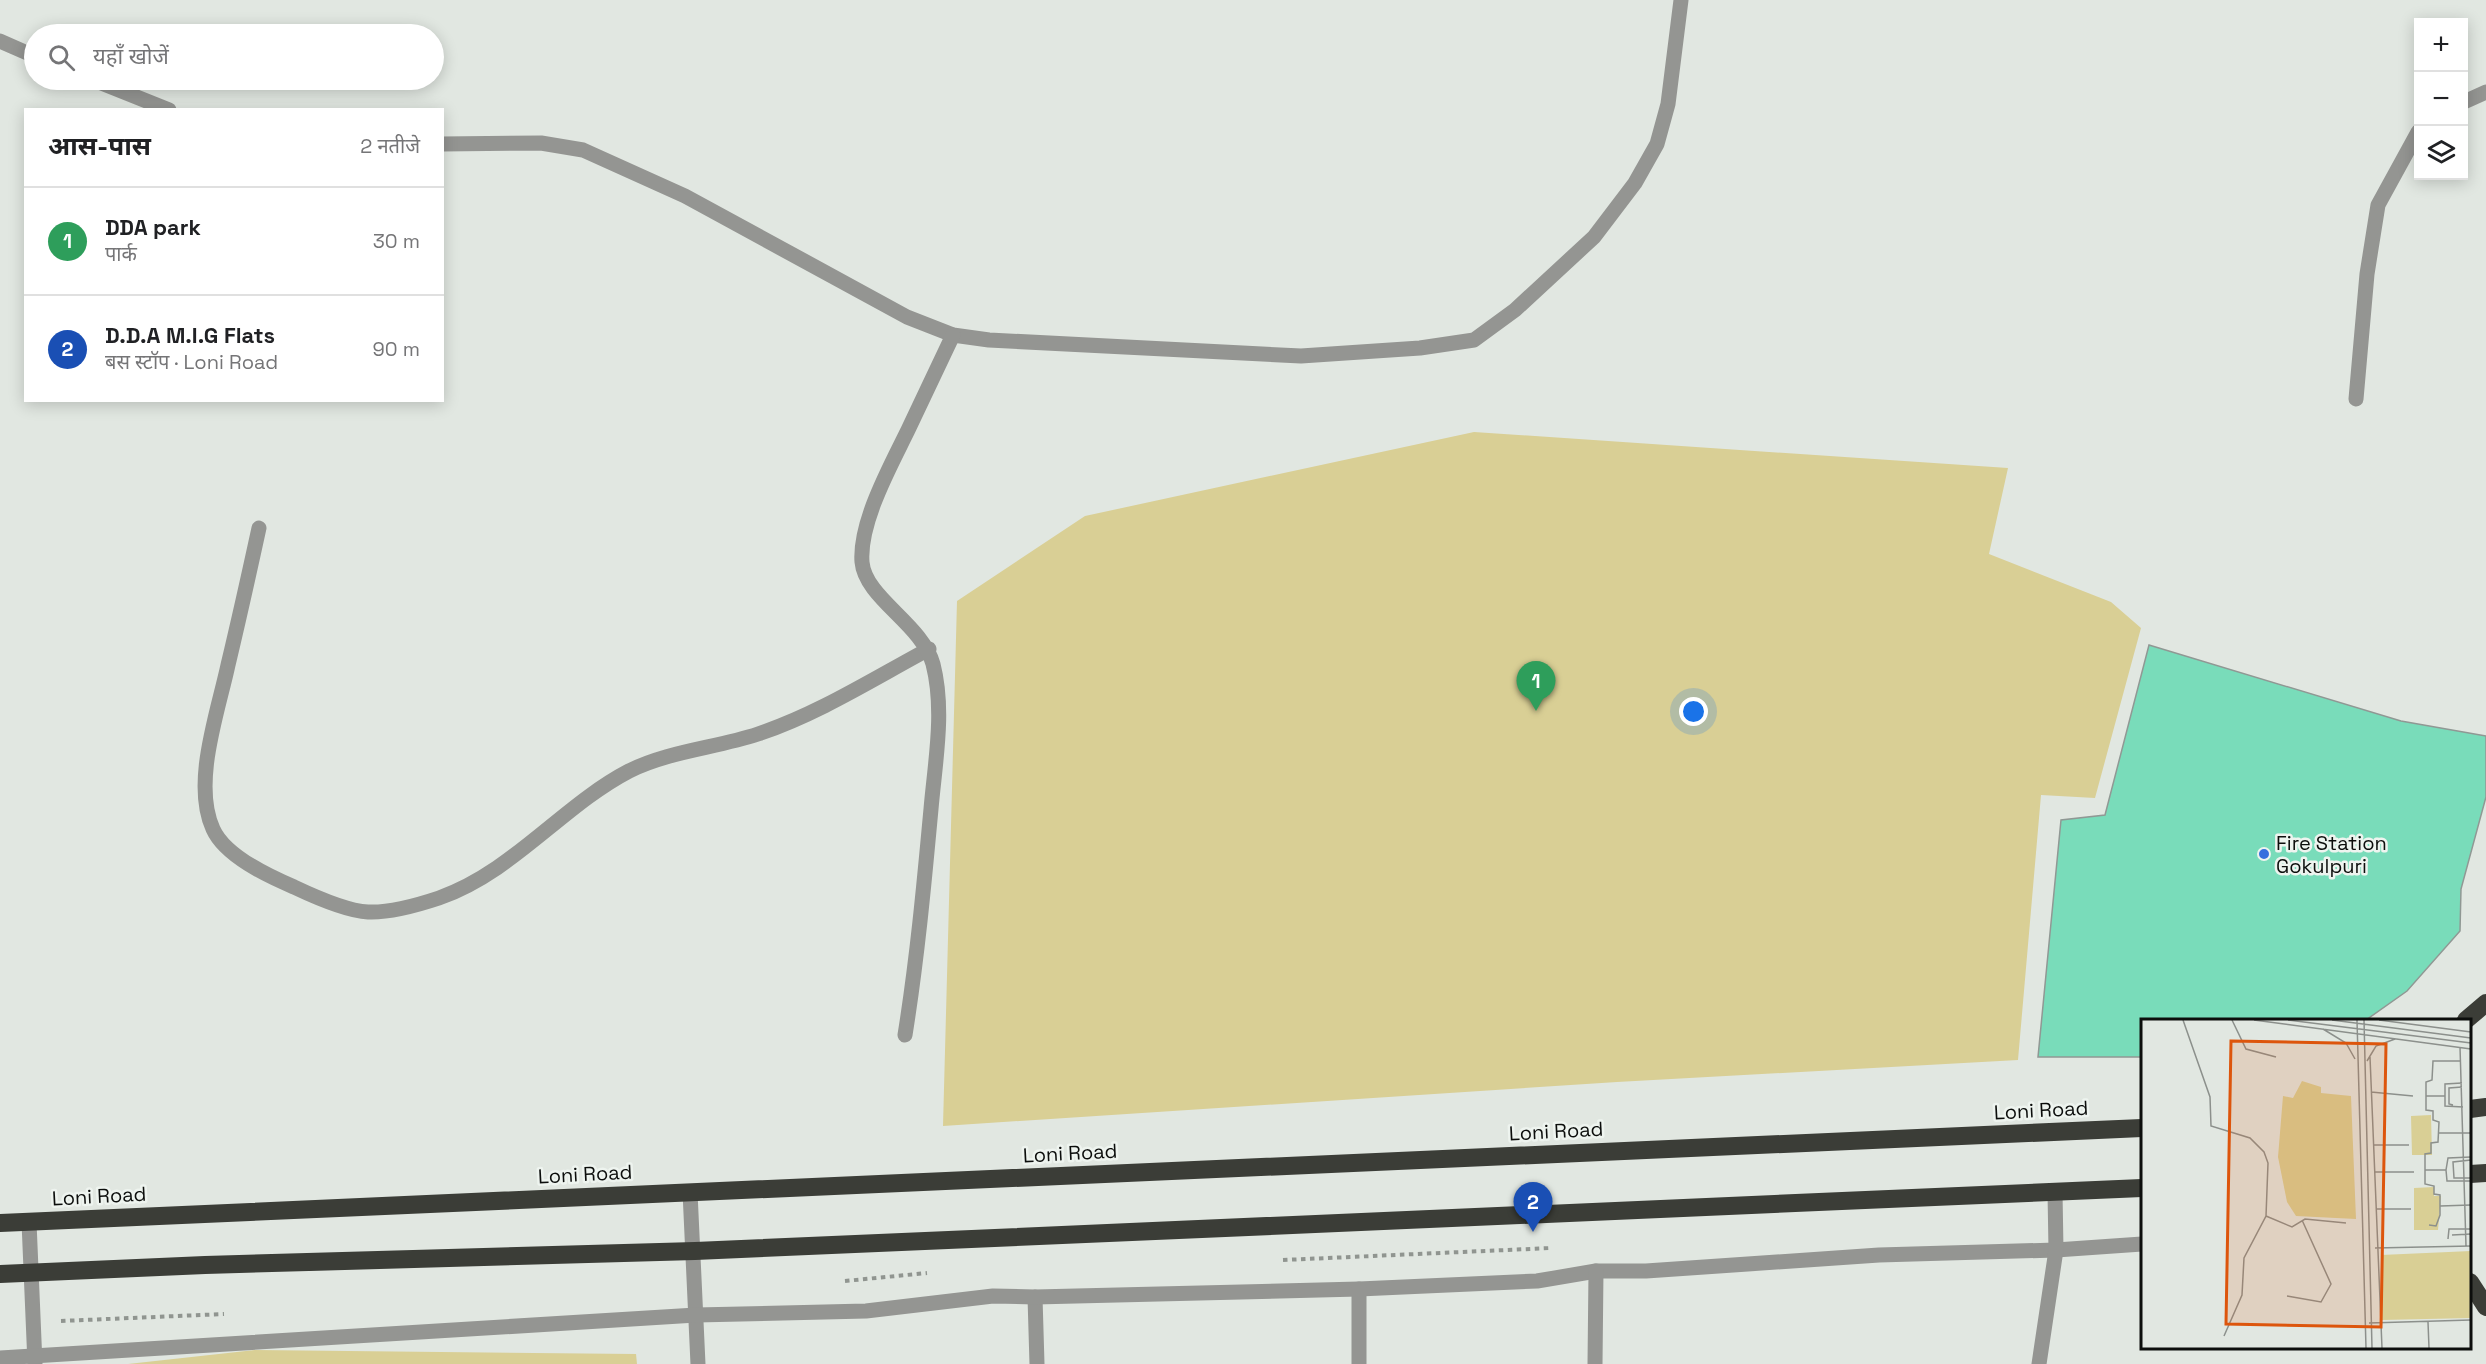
<!DOCTYPE html>
<html lang="hi">
<head>
<meta charset="utf-8">
<style>
  :root { --surface:#fff; --page:#f2f2f2; --text:#202124; --muted:#757577; --line:#e0e0e0; --accent:#356fde }
  body { margin:0; font-family:"Space Grotesk","Noto Sans Devanagari",sans-serif; background:var(--page); color:var(--text) }
  .controls { position:absolute; right:18px; top:18px; display:grid; overflow:hidden; border-radius:0px; box-shadow:0 3px 15px #0003 }
  .controls button { width:54px; height:54px; display:grid; place-items:center; padding:0; border:0; border-bottom:2px solid var(--line); background:var(--surface); color:var(--text); font:30px sans-serif }
  .you { position:absolute; left:1694px; top:712px; width:21px; height:21px; margin:-15px; border:4px solid #fff; border-radius:50%; background:#1a73e8; box-shadow:0 0 0 9px #1a73e833 }
  .badge { display:grid; place-items:center; width:39px; height:39px; border-radius:50%; background:var(--accent); color:#fff; font-size:20px; font-weight:700 }
  .pin { position:absolute; translate:-50% -50px; filter:drop-shadow(0 2px 3px #0008) }
  .pin::after { content:''; position:absolute; top:32px; width:21px; height:18px; background:inherit; clip-path:polygon(0 0,100% 0,50% 100%) }
  .list { margin:0; padding:0; list-style:none }
  h2 { display:flex; justify-content:space-between; align-items:center; height:78px; margin:0; padding:0 24px; font-size:26px }
  h2 small { font-size:20px; font-weight:400; color:var(--muted) }
  .list li { display:grid; grid-template-columns:39px 1fr auto; gap:18px; align-items:center; box-sizing:border-box; height:108px; padding:0 24px; border-top:2px solid var(--line) }
  .list b { display:block; font-size:22px; white-space:nowrap }
  .list p { margin:0; font-size:20px; white-space:nowrap; color:var(--muted) }
  .list em { font-size:20px; font-style:normal; color:var(--muted) }
  .icon { flex:none; width:33px; height:33px; fill:none; stroke:currentColor; stroke-width:2; stroke-linecap:round; stroke-linejoin:round }
  .map { position:relative; flex:none; width:2486px; height:1364px; overflow:hidden }
  .search { position:absolute; background:var(--surface); box-shadow:0 3px 15px #0003; left:24px; top:24px; width:420px; height:66px; display:flex; align-items:center; gap:15px; box-sizing:border-box; padding:0 21px; border-radius:33px; color:var(--muted); font-size:22px }
  .panel { position:absolute; background:var(--surface); box-shadow:0 3px 15px #0003; left:24px; top:108px; width:420px; height:294px; border-radius:0px }
  .map>svg:first-child { display:block }
  .green { fill:#d9cf95 }
  .building { fill:#79dcba; stroke:#909894; stroke-width:1.5 }
  .lines { fill:none; stroke-linecap:round; stroke-linejoin:round }
  .path { stroke:#909590; stroke-width:4; stroke-dasharray:4.5 4.5; stroke-linecap:butt }
  .minor { stroke:#949592; stroke-width:15 }
  .highway { stroke:#3b3d37; stroke-width:18 }
  .poi-dot { fill:#356fde; stroke:#eef4ef; stroke-width:2 }
  .labels { text-anchor:middle; dominant-baseline:central; stroke-width:5; stroke-linejoin:round; paint-order:stroke }
  .poi-label { font-size:20px; fill:#0c0e0c; stroke:#eef4ef; text-anchor:start }
  .street-label { font-size:20px; fill:#0c0e0c; stroke:#eef4ef }
  .inset-road { fill:none; stroke:#8c908c; stroke-width:1.5 }
  .view { fill:#dd550c; fill-opacity:0.15; stroke:#dd550c; stroke-width:3 }
  .inset-edge { fill:none; stroke:#0c0e0c; stroke-width:3 }
</style>
</head>
<body>
<div class="map">
<svg width="2486" height="1364" viewBox="0 0 2486 1364">
  <rect width="100%" height="100%" fill="#e1e7e1"/>
  <g class="green">
    <path d="M 1474,432 L 2008,468 L 1989,554 L 2111,602 L 2141,628 L 2095,798 L 2041,795 L 2018,1060 L 1617,1082 L 943,1126 L 957,601 L 1085,516 Z"/>
    <path d="M 255,1350 L 636,1354 L 637,1364 L 128,1364 Z"/>
  </g>
  <path class="building" d="M 2149,645 L 2401,721 L 2486,736 L 2486,797 L 2461,889 L 2460,931 L 2407,991 L 2366,1020 L 2142,1020 L 2142,1057 L 2038,1057 L 2061,820 L 2105,815 Z"/>
  <g class="lines">
    <g class="path">
      <path d="M 1283,1260 L 1551,1248"/>
      <path d="M 845,1281 L 927,1273"/>
      <path d="M 61,1321 L 224,1314"/>
    </g>
    <g class="minor">
      <path d="M 0,41 L 34,56"/>
      <path d="M 94,80 L 169,110"/>
      <path d="M 2464,102 L 2486,92"/>
      <path d="M 442,144 L 541,143 L 583,150 L 685,196 L 907,317 L 953,335 L 989,340 L 1301,356 L 1420,348 L 1474,340 L 1515,310 L 1594,237 L 1635,183 L 1657,144 L 1668,104 L 1681,0"/>
      <path d="M 2356,399 L 2367,274 L 2378,205 L 2418,132"/>
      <path d="M 259,528 C 249,574 239,619 228,665 C 218,712 192,783 213,829 C 225,856 268,876 294,887 C 313,896 347,911 368,912 C 390,913 418,905 439,898 C 513,872 562,806 629,771 C 669,751 716,748 758,734 C 818,714 873,679 929,649"/>
      <path d="M 905,1035 C 917,960 924,885 931,809 C 935,762 945,711 933,664 C 922,624 865,598 862,562 C 859,522 891,465 908,430 C 923,398 938,367 953,335"/>
      <path d="M 690,1192 L 698,1364"/>
      <path d="M 29,1222 L 35,1364"/>
      <path d="M 1035,1297 L 1037,1364"/>
      <path d="M 0,1358 L 696,1315 L 866,1311 L 993,1296 L 1035,1297 L 1359,1289 L 1537,1281 L 1596,1271 L 1646,1271 L 1879,1255 L 2056,1250 L 2142,1244"/>
      <path d="M 1359,1364 L 1359,1289"/>
      <path d="M 1595,1364 L 1596,1271"/>
      <path d="M 2039,1364 L 2056,1250 L 2055,1192"/>
    </g>
    <g class="highway">
      <path d="M 2466,1020 L 2486,1003"/>
      <path d="M 2470,1109 L 2486,1107"/>
      <path d="M 2470,1174 L 2486,1173"/>
      <path d="M 0,1223 L 2142,1128"/>
      <path d="M 0,1274 L 205,1265 L 695,1251 L 2142,1188"/>
      <path d="M 2470,1282 L 2486,1307"/>
    </g>
  </g>
  <circle class="poi-dot" cx="2264" cy="854" r="6"/>
  <g class="labels">
    <g class="poi-label">
      <text x="2276" y="843">Fire Station<tspan x="2276" dy="23">Gokulpuri</tspan></text>
    </g>
    <g class="street-label">
      <text transform="translate(2041 1110) rotate(-3)">Loni Road</text>
      <text transform="translate(1556 1131) rotate(-3)">Loni Road</text>
      <text transform="translate(1070 1153) rotate(-3)">Loni Road</text>
      <text transform="translate(585 1174) rotate(-3)">Loni Road</text>
      <text transform="translate(99 1196) rotate(-3)">Loni Road</text>
    </g>
  </g>
  <g transform="translate(2141 1019)">
    <rect width="330" height="330" fill="#e1e7e1"/>
    <path d="M 161,62 L 180,68 L 180,74 L 210,77 L 215,200 L 155,197 L 146,183 L 137,138 L 142,77 L 152,79 ZM 290,96 L 291,136 L 271,136 L 270,97 ZM 293,168 L 293,177 L 300,177 L 297,211 L 273,211 L 273,169 ZM 330,232 L 330,299 L 241,301 L 240,236 Z" fill="#d9cf95"/>
    <path class="inset-road" d="M 42,1 L 69,78 L 70,107 L 109,119 L 123,133 L 127,144 L 125,197 L 103,239 L 101,276 L 83,317M 91,1 L 105,30 L 135,38M 113,1 L 330,30M 147,1 L 330,24M 191,1 L 330,19M 216,1 L 225,329M 223,1 L 231,329M 238,1 L 330,13M 182,10 L 205,24 L 214,40M 319,28 L 325,227M 229,38 L 241,329M 226,42 L 235,27 L 254,20M 321,64 L 304,65 L 304,87 L 322,88M 230,73 L 272,77M 285,77 L 304,77M 312,86 L 308,85 L 308,69 L 321,68M 297,114 L 330,114M 233,126 L 268,126M 330,141 L 312,143 L 313,159 L 330,159M 284,151 L 305,151 L 307,139 L 330,138M 305,151 L 306,162 L 330,162M 234,153 L 273,153M 299,187 L 330,186M 235,190 L 270,190M 125,197 L 151,208 L 164,200 L 205,204M 288,206 L 295,207 L 299,196 L 299,176 L 293,175 L 293,167 L 284,165 L 284,135 L 290,134 L 290,124 L 297,123 L 298,103 L 292,101 L 292,92 L 285,91 L 285,63 L 291,61 L 292,42 L 320,42M 311,216 L 330,215M 307,220 L 308,210 L 330,210M 234,229 L 330,227M 146,277 L 180,283 L 190,265 L 161,201M 287,303 L 288,329M 228,304 L 330,301"/>
    <path class="view" d="M 90,22 L 245,25 L 240,308 L 85,305 Z"/>
    <rect width="330" height="330" class="inset-edge"/>
  </g>
</svg>
<div class="controls">
<button>+</button>
<button>−</button>
<button><svg class="icon" aria-label="layers" viewBox="0 0 24 24"><path d="M12 4l9 5-9 5-9-5zM3 14l9 5 9-5"/></svg></button>
</div>
<div class="you"></div>
<div class="pin badge" style="left:1536px;top:711px;background:#2e9e5b">1</div>
<div class="pin badge" style="left:1533px;top:1232px;background:#1a4fb4">2</div>
<div class="search"><svg class="icon" aria-label="search" viewBox="0 0 24 24"><circle cx="10" cy="10" r="6"/><path d="M15 15l6 6"/></svg>यहाँ खोजें</div>
<section class="panel">
<h2>आस-पास<small>2 नतीजे</small></h2>
<ul class="list">
<li><span class="badge" style="background:#2e9e5b">1</span><div><b>DDA park</b><p>पार्क</p></div><em>30 m</em></li>
<li><span class="badge" style="background:#1a4fb4">2</span><div><b>D.D.A M.I.G Flats</b><p>बस स्टॉप · Loni Road</p></div><em>90 m</em></li>
</ul>
</section>
</div>
</body>
</html>
